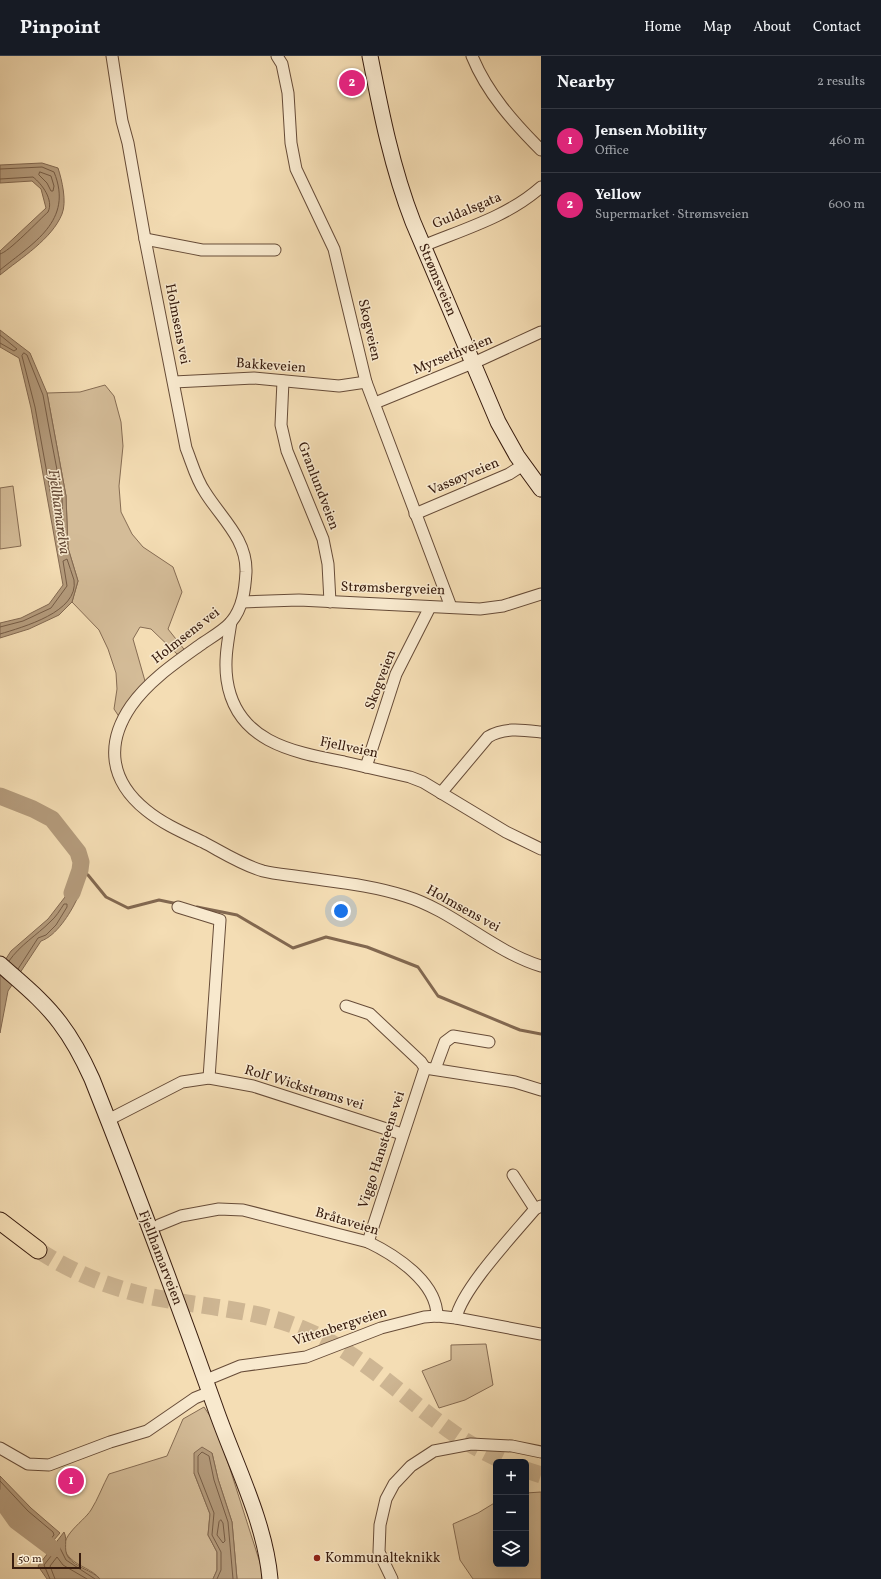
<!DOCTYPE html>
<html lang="en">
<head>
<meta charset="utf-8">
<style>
  :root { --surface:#171b24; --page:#20242c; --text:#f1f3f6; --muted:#9ea1a6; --line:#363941; --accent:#db2777 }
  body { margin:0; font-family:Vollkorn,serif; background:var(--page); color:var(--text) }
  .controls { position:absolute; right:12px; bottom:12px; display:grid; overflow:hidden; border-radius:6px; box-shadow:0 4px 16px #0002 }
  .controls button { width:36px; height:36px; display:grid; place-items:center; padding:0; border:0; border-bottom:1px solid var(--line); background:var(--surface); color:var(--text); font:20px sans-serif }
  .scale { position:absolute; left:12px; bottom:10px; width:69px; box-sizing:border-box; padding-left:4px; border:2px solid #381c0e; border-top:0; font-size:11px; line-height:14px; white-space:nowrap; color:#381c0e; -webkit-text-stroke:3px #f8e9ce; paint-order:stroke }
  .you { position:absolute; left:341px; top:855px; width:14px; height:14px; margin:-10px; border:3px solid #fff; border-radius:50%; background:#1a73e8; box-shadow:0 0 0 6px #1a73e833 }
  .badge { display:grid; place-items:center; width:26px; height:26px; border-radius:50%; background:var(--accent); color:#fff; font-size:13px; font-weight:700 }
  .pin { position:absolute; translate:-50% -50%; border:2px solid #fff; box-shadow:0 1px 4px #0006 }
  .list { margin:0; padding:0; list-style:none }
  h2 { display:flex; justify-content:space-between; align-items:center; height:52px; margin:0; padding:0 16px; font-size:17px }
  h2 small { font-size:13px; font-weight:400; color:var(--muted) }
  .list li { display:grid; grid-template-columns:26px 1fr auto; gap:12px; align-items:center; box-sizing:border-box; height:64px; padding:0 16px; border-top:1px solid var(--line) }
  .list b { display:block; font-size:15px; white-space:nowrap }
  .list p { margin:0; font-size:13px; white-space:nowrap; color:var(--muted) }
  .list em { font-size:13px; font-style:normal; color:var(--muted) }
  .icon { flex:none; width:22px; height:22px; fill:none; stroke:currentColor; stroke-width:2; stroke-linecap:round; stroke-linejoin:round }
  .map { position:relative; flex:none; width:541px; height:1523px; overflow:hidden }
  header { display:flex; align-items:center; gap:24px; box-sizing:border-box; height:56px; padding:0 20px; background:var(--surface); border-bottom:1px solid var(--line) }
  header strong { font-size:19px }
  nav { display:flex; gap:22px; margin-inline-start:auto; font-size:14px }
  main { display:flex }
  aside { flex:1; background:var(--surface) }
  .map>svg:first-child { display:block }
  .green { fill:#d4bc98; stroke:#866c53 }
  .water { fill:#b49b7c; stroke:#826850 }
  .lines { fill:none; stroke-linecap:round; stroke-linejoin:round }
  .shore { stroke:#765c45; stroke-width:1 }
  .stream { stroke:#826850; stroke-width:3 }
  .river { stroke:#b49b7c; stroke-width:17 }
  .primary-tunnel { stroke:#ceb693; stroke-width:17; stroke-dasharray:17 8; stroke-linecap:butt }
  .street-casing { stroke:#674c38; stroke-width:13 }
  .secondary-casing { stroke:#381c0e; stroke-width:17 }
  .primary-casing { stroke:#381c0e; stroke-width:19 }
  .street { stroke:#f8e9ce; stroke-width:11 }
  .secondary { stroke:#f8e9ce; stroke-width:15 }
  .primary { stroke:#f4ddb4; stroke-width:17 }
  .poi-dot { fill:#8f2418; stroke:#f8e9ce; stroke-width:1.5 }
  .labels { text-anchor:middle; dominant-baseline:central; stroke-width:3; stroke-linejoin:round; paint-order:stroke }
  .street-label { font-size:14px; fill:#381c0e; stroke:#f8e9ce }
  .poi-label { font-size:14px; fill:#381c0e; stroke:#f8e9ce; text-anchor:start }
  .water-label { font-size:15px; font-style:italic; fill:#634834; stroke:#f8e9ce }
</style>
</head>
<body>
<header>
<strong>Pinpoint</strong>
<nav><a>Home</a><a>Map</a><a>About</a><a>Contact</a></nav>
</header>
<main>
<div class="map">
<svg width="541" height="1523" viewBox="0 0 541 1523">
  <rect width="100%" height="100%" fill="#f4ddb4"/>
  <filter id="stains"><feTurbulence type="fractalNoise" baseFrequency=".005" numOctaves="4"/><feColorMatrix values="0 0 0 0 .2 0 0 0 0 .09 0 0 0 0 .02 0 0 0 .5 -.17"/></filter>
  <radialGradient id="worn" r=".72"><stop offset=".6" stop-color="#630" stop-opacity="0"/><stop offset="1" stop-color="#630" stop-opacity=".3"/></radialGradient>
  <g class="green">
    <path d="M 105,329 L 114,340 L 121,366 L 123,390 L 119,430 L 121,456 L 132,478 L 143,491 L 173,511 L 182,536 L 168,573 L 187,597 L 177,598 L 151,573 L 140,571 L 133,583 L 145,625 L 126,671 L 114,653 L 117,633 L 116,617 L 108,593 L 99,574 L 72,546 L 78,525 L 68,492 L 66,440 L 47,337 L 80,336 Z"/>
    <path d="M 13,430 L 21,490 L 0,493 L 0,432 Z"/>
    <path d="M 486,1288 L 493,1329 L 465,1344 L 439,1352 L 422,1315 L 451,1304 L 451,1289 Z"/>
    <path d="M 204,1351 L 216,1369 L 261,1510 L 262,1523 L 237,1523 L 232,1466 L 218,1423 L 212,1397 L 194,1417 L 210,1458 L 208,1479 L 217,1496 L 217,1514 L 213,1523 L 100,1523 C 92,1513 79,1511 70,1502 C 52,1484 83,1467 91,1454 C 98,1443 103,1429 109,1418 L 167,1400 L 183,1363 Z"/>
    <path d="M 541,1436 L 541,1523 L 473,1523 L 460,1504 L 453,1468 L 478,1457 L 496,1446 L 496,1508 L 526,1508 L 526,1437 Z"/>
  </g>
  <g class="water">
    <path d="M 42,107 L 58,112 C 62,124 67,146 62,158 C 52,183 21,202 0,219 L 0,195 L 46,152 L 41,133 L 32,125 L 0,127 L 0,109 Z"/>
    <path d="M 0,274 L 30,297 L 47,337 L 66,440 L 68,492 L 78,525 L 72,546 L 59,559 L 29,573 L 0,582 L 0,567 L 21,562 L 49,548 L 63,529 L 31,352 L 19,302 L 0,291 Z"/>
    <path d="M 73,812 L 86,819 C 82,827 80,836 77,843 C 70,858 56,880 41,885 L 8,935 L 0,977 L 0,912 L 11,895 L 48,863 L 65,841 L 72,824 Z"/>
    <path d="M 202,1391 L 212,1397 L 218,1423 L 232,1466 L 237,1523 L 213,1523 L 217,1514 L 217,1496 L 208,1479 L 210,1458 L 194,1417 L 194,1397 Z"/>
    <path d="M 0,1420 L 31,1452 L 60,1477 L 47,1492 L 16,1468 L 0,1447 Z"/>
    <path d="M 64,1476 C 68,1484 63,1493 68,1501 C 76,1512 92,1514 100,1523 L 47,1523 L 38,1510 Z"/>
  </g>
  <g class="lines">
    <g class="shore">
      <path d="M 0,113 L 42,111 L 54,116 C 74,165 33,187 0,214"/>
      <path d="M 40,116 L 51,120 L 54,130 L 53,135 L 51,135 L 47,127 L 39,119 Z"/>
      <path d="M 0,123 L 33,121 C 42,128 54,144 48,156 C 40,163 8,197 0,198"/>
      <path d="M 0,279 L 17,293 L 14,295 L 0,287"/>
      <path d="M 24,297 L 27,299 L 43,339 L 49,372 L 62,440 L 63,483 L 62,485 L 59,484 L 35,351 L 22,300 Z"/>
      <path d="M 0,571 L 23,565 L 51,552 L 67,530 L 63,505 L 67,503 C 69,510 72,517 74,524 C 79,556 23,571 0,578"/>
      <path d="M 9,905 C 20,889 37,879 50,866 C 56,861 60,854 64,848 L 67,848 L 67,851 L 56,869 L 46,879 L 38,882 L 18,913"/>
      <path d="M 0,1425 L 28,1455 L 53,1476 L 54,1479 L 48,1486 L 45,1486 L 19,1465 L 4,1446 L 0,1445"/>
      <path d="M 221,1464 L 223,1467 L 225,1485 L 223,1487 L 217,1479 L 219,1466 Z"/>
      <path d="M 50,1523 L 44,1509 L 59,1490 L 66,1504 L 95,1523"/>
      <path d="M 55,1523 L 50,1510 L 57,1501 L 63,1509 L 87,1523"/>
      <path d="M 217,1523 L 221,1514 L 221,1496 L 212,1479 L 214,1457 L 198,1416 L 198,1400 L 202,1396 L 209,1400 L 214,1424 L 228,1466 L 233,1523"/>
    </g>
    <g class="stream">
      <path d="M 80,814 L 88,819 L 106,841 L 128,852 L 159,844 L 178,848"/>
      <path d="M 197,851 L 237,859 L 293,892 L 326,881 L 367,891 L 418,911 L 438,940 L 520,974 L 541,978"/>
    </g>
    <g class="river">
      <path d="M 0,740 L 33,753 L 52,763 L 78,796 L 81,806 L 80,814 L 72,837"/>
      <path d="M 0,1442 L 16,1465 L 52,1492"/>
    </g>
    <g class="primary-tunnel">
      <path d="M 38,1194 C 73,1217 111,1232 152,1241 C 202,1251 256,1253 303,1273 C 363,1298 401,1340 452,1376 C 468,1388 486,1397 505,1406"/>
      <path d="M 526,1414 L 541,1419"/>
    </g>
    <g class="street-casing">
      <g id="street">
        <path d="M 112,0 L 122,65 L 128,87 L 145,183 L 186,392 C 192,407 196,423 205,436 C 221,462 247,483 246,516 C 245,533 243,552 231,566 C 224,574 212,581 203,587 C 178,605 149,624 131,650 C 105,688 110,725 146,754 C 163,768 184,777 203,786 C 222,796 242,809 263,815 C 275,818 289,819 302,821 C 336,826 371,829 405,840 C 454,855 492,895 541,910"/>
        <path d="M 277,0 L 282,8 L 288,37 L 291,87 L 296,113 L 334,193 L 366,326 L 451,551"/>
        <path d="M 472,0 C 487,37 514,67 541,94"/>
        <path d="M 145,183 L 202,194 L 275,194"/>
        <path d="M 423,190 C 464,173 507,161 541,131"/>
        <path d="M 283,325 L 281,369 L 287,395 L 323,483 L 328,508 L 330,546"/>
        <path d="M 174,326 L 254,322 L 339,330 L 366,326"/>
        <path d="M 375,347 L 480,304 L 541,276"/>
        <path d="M 415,458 L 509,418 L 523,409"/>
        <path d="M 242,546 L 299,544 L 480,553 L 503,550 L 541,538"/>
        <path d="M 231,566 C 228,585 224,604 227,624 C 236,686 293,696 344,706 C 366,711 388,716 410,721 L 423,726 L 506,776 L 541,793"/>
        <path d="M 366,711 L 396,618 L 430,551"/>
        <path d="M 441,737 L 488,681 C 504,671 523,674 541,676"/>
        <path d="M 178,851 L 220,864 L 209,1022"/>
        <path d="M 346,950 L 370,958 L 421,1006 L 425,1012"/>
        <path d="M 425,1012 L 515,1026 L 541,1034"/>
        <path d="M 435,1013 L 445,986 L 453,980 L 489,986"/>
        <path d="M 108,1064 L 182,1026 L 209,1022 L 253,1030 L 402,1078"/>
        <path d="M 513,1119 L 535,1153"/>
        <path d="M 159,1169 L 181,1160 L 219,1153 L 243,1154 L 368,1186 C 395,1199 437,1226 437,1260"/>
        <path d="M 368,1186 L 425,1012"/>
        <path d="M 456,1262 C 462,1233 514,1178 535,1153 L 541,1150"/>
        <path d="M 206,1324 L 240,1310 L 306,1301 L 381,1272 L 424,1261 L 437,1260 L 456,1262 L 541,1278"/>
        <path d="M 0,1392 L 28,1408 L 49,1409 L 110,1386 L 147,1375 L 195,1342 L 210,1336"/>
        <path d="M 392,1523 L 379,1496 L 380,1469 L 386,1443 L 394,1428 L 411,1410 L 434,1395 L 471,1388 L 512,1390 L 541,1396"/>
      </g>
    </g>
    <g class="secondary-casing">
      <g id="secondary">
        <path d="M 370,0 C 381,56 392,112 413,166 L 498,366 L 517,400 L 541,433"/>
        <path d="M 0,908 C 21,927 43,944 60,967 C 73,984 83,1003 92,1023 C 135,1131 176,1241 215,1351 C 234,1406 265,1465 270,1523"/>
      </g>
    </g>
    <g class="primary-casing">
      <path id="primary" d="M 0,1165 L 38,1194"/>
    </g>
    <use href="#street" class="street"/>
    <use href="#secondary" class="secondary"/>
    <use href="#primary" class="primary"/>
  </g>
  <circle class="poi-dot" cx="317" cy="1502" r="4"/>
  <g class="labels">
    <g class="street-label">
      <text transform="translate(467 155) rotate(-23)">Guldalsgata</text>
      <text transform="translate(437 224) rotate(67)">Strømsveien</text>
      <text transform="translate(177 268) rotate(79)">Holmsens vei</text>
      <text transform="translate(369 274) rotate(77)">Skogveien</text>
      <text transform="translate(453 299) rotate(-22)">Myrsethveien</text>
      <text transform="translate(271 310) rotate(4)">Bakkeveien</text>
      <text transform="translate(464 421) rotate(-23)">Vassøyveien</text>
      <text transform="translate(318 430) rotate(69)">Granlundveien</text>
      <text transform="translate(393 533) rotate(2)">Strømsbergveien</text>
      <text transform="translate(186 580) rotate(-38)">Holmsens vei</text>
      <text transform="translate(381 624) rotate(-69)">Skogveien</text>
      <text transform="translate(349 692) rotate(12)">Fjellveien</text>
      <text transform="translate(463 853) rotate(29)">Holmsens vei</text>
      <text transform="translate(304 1032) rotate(17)">Rolf Wickstrøms vei</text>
      <text transform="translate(382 1094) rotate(-72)">Viggo Hansteens vei</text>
      <text transform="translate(347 1166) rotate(17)">Bråtaveien</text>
      <text transform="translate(160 1202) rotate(69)">Fjellhamarveien</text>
      <text transform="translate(340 1271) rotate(-18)">Vittenbergveien</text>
    </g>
    <g class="poi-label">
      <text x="325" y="1502">Kommunalteknikk</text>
    </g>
    <g class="water-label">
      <text transform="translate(58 456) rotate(82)">Fjellhamarelva</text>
    </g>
  </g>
  <rect width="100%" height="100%" filter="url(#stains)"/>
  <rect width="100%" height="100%" fill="url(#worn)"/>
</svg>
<div class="controls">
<button>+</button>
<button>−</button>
<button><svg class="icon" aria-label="layers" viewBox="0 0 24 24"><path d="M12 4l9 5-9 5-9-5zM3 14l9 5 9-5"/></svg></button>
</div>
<div class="scale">50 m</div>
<div class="you"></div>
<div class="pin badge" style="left:71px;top:1425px">1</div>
<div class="pin badge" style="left:352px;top:27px">2</div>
</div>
<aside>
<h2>Nearby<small>2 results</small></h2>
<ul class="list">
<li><span class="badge">1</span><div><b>Jensen Mobility</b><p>Office</p></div><em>460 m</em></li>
<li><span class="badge">2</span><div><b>Yellow</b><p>Supermarket · Strømsveien</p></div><em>600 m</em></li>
</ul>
</aside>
</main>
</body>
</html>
